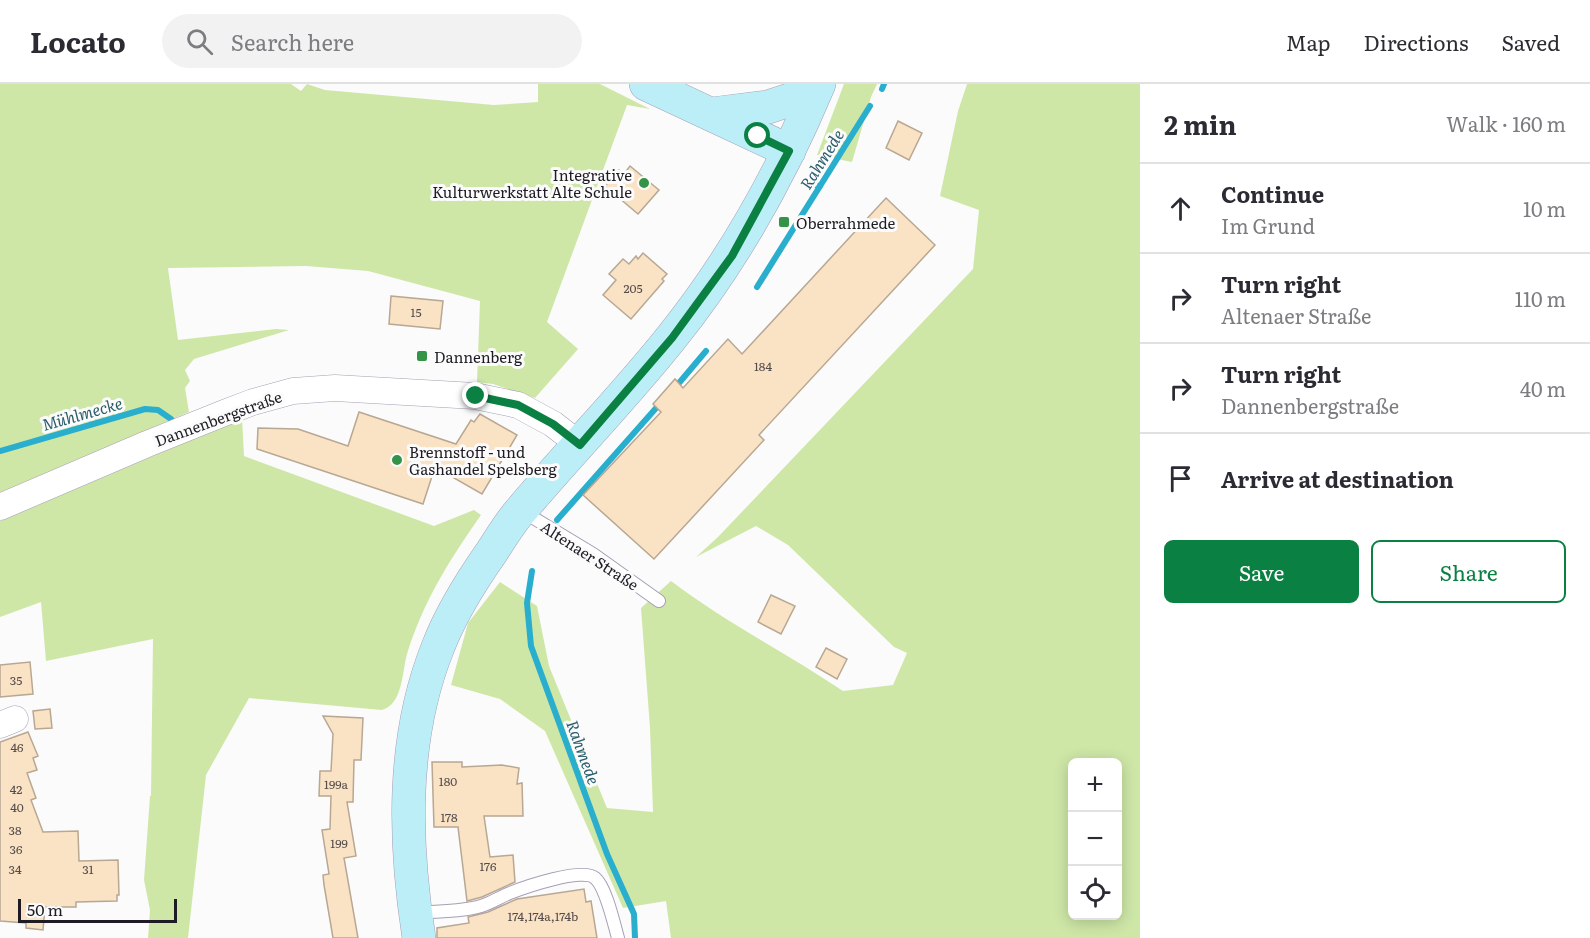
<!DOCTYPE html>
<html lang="en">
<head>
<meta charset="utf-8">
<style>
  :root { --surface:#fff; --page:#f2f2f3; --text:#2b2b33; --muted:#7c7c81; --line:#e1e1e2; --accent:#0b8043 }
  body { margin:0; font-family:Literata,serif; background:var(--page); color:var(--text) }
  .controls { position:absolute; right:18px; bottom:18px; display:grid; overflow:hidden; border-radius:9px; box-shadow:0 3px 15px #0003 }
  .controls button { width:54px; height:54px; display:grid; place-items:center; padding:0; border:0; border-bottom:2px solid var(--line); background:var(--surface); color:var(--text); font:30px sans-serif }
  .scale { position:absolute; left:18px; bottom:15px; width:159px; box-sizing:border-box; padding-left:6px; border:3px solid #1e1b24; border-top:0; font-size:16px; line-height:21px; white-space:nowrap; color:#1e1b24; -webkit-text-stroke:4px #fbfbfb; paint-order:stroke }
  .stop { position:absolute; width:18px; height:18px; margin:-14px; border:4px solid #0b8043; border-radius:50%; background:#fff }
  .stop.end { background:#0b8043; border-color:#fff; box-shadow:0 2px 6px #0008 }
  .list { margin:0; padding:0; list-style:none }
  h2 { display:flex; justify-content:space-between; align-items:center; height:78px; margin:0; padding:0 24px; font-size:26px }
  h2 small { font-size:20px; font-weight:400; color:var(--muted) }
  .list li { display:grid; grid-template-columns:39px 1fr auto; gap:18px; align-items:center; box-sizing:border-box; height:90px; padding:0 24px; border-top:2px solid var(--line) }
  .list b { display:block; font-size:22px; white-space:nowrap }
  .list p { margin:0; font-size:20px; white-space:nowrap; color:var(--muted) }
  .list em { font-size:20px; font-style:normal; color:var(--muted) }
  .actions { display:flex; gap:12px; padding:18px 24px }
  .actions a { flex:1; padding:14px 0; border:2px solid var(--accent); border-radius:9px; text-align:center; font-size:21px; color:var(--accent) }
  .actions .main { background:var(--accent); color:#fff }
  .icon { flex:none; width:33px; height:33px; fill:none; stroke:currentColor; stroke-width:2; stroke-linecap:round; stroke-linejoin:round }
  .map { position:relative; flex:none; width:1140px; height:854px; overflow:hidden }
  header { display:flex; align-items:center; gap:36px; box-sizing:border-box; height:84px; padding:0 30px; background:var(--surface); border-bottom:2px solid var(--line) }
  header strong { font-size:28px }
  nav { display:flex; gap:33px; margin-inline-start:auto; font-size:21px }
  .search { width:420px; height:54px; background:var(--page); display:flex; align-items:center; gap:15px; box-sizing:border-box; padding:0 21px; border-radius:33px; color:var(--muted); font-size:22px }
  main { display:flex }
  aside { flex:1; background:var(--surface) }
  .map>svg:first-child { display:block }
  .green { fill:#cee7a7; fill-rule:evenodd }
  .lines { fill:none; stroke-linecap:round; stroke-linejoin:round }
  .stream { stroke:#29aece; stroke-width:6 }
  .building { fill:#fae2c5; stroke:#b8a792; stroke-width:1.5 }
  .lane-casing { stroke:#a79eb6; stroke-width:14 }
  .street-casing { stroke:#a79eb6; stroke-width:27 }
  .secondary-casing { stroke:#a79eb6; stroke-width:34 }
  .lane { stroke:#fff; stroke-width:12 }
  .street { stroke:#fff; stroke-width:26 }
  .secondary { stroke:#bceef8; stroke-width:33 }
  .route { stroke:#0b8043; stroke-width:8 }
  .poi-dot { fill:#339346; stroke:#fbfbfb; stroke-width:2 }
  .labels { text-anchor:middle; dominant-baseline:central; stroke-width:6; stroke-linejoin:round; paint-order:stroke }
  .number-label { font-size:12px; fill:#554d4c }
  .poi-label { font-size:15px; fill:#1e1b24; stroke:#fbfbfb; text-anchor:start }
  .street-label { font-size:15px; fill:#1e1b24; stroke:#fbfbfb }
  .water-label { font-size:16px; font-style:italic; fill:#2b5e6c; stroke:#fbfbfb }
</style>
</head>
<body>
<header>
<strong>Locato</strong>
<div class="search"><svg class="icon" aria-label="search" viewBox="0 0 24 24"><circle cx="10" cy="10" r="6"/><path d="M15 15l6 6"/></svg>Search here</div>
<nav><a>Map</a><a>Directions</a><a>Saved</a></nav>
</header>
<main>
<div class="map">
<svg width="1140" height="854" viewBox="0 0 1140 854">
  <rect width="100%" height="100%" fill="#fbfbfb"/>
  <g class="green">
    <path d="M 0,0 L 291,0 L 301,7 L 307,0 L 325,6 L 494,21 L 538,18 L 538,0 L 600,0 L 650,25 L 627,21 L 547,238 L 578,265 L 535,314 L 493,300 L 477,298 L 480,217 L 368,187 L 306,182 L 168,184 L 178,256 L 276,245 L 289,246 L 194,275 L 185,286 L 190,297 L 185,304 L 189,328 L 0,409 Z"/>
    <path d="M 844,0 L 877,0 L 871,13 L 852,78 L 817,71 Z"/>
    <path d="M 967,0 L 1140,0 L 1140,854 L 671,854 L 666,817 L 623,824 L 545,647 L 500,615 L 451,601 L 468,539 L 500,498 L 537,522 L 549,582 L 607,724 L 653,728 L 650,644 L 641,524 L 671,497 C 725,538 786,569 843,607 L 893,601 L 907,569 L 894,563 L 788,461 L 756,442 L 696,473 L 718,453 L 973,185 L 979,126 L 940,112 L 958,27 ZM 1072,678 L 1118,678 L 1118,832 L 1072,832 Z"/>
    <path d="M 242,334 L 244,372 L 434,442 L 474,426 L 481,431 C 450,475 423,518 407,570 C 402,588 403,620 382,626 L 249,614 L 206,691 L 188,854 L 148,854 L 150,826 L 144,796 L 150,712 L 151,712 L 153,555 L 46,577 L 41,518 L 0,533 L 0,437 Z"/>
  </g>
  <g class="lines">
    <g class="stream">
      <path d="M 882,5 L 884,0"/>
      <path d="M 805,99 L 820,102"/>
      <path d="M 757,203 L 870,22"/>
      <path d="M 679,299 L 706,267"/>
      <path d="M 0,367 L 145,325 L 158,326 L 171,335"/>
      <path d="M 557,436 L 657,323"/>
      <path d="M 532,487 L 527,519 L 531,562 L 607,770 L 634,830 L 635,854"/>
    </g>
  </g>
  <g class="building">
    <path d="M 898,37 L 922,49 L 909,76 L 886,64 Z"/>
    <path d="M 630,82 L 659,106 L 638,130 L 605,102 L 619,86 L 624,90 Z"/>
    <path d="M 886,114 L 935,161 L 759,351 L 764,356 L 654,475 L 583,411 L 661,328 L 653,320 L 675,295 L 683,304 L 728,255 L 742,270 Z"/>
    <path d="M 643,169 L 667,190 L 662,195 L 664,197 L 631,235 L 603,211 L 616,196 L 609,190 L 623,175 L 629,180 L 636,172 L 638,175 Z"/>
    <path d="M 391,212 L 443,217 L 440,245 L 389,240 Z"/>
    <path d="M 359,328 L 456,360 L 471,336 L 474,338 L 480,330 L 517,351 L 482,410 L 435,383 L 423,420 L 257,365 L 258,344 L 298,345 L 348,362 Z"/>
    <path d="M 771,511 L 795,522 L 781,550 L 758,538 Z"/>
    <path d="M 826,564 L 847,575 L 837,595 L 816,583 Z"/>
    <path d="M 30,578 L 33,610 L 0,613 L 0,581 Z"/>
    <path d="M 50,625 L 52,644 L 35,645 L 33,627 Z"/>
    <path d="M 323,632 L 363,634 L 361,676 L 354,676 L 353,718 L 347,718 L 356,772 L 344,774 L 358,854 L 333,854 L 324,801 L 323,791 L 329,790 L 322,746 L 330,745 L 331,712 L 319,712 L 320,687 L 331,687 L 333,650 Z"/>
    <path d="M 28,648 L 38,672 L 33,674 L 37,686 L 27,689 L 36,714 L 31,716 L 43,748 L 78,747 L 79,777 L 118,776 L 119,811 L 117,811 L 117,817 L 76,818 L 76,823 L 45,823 L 43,846 L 26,844 L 26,839 L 0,837 L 0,658 Z"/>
    <path d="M 432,678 L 462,678 L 462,683 L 502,681 L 519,684 L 517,700 L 522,699 L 523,732 L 484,732 L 490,773 L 513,771 L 515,798 L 482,813 L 467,817 L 458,743 L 434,743 Z"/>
    <path d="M 584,805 L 586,818 L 591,817 L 597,854 L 437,854 L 437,844 L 469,839 L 468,833 L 488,828 L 517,815 Z"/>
  </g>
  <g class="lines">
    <g class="lane-casing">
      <g id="lane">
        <path d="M 522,427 L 593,470 L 659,517"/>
        <path d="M 416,829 C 436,827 462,828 481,822 C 491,819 500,813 510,809 C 525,803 583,783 595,794 C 606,803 614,840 618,854"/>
      </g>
    </g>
    <g class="street-casing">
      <g id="street">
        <path d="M 0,423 L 147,360 L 224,329 L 253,318 L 293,307 L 335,304 L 475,312 L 518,321 L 553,340 L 580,361"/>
        <path d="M 0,641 L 15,635"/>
      </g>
    </g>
    <g class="secondary-casing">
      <g id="secondary">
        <path d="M 646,0 L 789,67"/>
        <path d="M 711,30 L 768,23 L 792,15 L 816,0"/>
        <path d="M 419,854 C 404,758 401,655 438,563 C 451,529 470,499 491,469 C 501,454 510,438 522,425 C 571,367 624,313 671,254 C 733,177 781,91 819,0"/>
      </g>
    </g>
    <use href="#lane" class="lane"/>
    <use href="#street" class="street"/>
    <use href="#secondary" class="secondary"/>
  </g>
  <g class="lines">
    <path class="route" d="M 476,312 L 518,321 L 553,340 L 580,361 L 672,254 L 732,172 L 789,67 L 758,52"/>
  </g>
  <g class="poi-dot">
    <circle cx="644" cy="99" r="6"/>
    <rect x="778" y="132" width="12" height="12" rx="3"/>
    <rect x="416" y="266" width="12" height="12" rx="3"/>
    <circle cx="397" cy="376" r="6"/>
  </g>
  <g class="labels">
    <g class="number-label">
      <text x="633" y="204">205</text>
      <text x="416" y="228">15</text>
      <text x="763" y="282">184</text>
      <text x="16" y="596">35</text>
      <text x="17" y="663">46</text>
      <text x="448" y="697">180</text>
      <text x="336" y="700">199a</text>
      <text x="16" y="705">42</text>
      <text x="17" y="723">40</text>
      <text x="449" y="733">178</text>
      <text x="15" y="746">38</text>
      <text x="339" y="759">199</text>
      <text x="16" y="765">36</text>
      <text x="488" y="782">176</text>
      <text x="15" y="785">34</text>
      <text x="88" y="785">31</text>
      <text x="543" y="832">174,174a,174b</text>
    </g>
    <g class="poi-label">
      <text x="632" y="90" text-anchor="end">Integrative<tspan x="632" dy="17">Kulturwerkstatt Alte Schule</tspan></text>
      <text x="796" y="138">Oberrahmede</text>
      <text x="434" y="272">Dannenberg</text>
      <text x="409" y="367">Brennstoff - und<tspan x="409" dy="17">Gashandel Spelsberg</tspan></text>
    </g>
    <g class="street-label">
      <text transform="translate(218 334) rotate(-20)">Dannenbergstraße</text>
      <text transform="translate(590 471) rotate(33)">Altenaer Straße</text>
    </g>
    <g class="water-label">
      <text transform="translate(821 75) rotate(-58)">Rahmede</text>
      <text transform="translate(82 329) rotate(-16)">Mühlmecke</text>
      <text transform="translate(584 668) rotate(70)">Rahmede</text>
    </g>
  </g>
</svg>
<div class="controls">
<button>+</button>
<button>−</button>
<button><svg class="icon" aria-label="locate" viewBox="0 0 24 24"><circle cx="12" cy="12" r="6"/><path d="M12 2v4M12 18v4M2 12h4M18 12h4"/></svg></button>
</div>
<div class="scale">50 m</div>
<div class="stop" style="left:758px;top:52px"></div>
<div class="stop end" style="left:476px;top:312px"></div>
</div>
<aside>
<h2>2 min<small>Walk · 160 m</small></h2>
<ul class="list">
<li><svg class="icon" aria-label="ahead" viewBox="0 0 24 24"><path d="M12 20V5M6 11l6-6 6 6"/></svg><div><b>Continue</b><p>Im Grund</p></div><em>10 m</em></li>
<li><svg class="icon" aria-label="right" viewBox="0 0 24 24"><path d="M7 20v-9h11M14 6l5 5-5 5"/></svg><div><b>Turn right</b><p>Altenaer Straße</p></div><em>110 m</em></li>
<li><svg class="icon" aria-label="right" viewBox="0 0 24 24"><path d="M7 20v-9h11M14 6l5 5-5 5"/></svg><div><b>Turn right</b><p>Dannenbergstraße</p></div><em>40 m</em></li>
<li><svg class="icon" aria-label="arrive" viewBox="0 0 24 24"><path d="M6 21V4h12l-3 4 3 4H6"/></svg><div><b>Arrive at destination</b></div></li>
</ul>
<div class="actions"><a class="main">Save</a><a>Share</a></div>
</aside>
</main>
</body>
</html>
